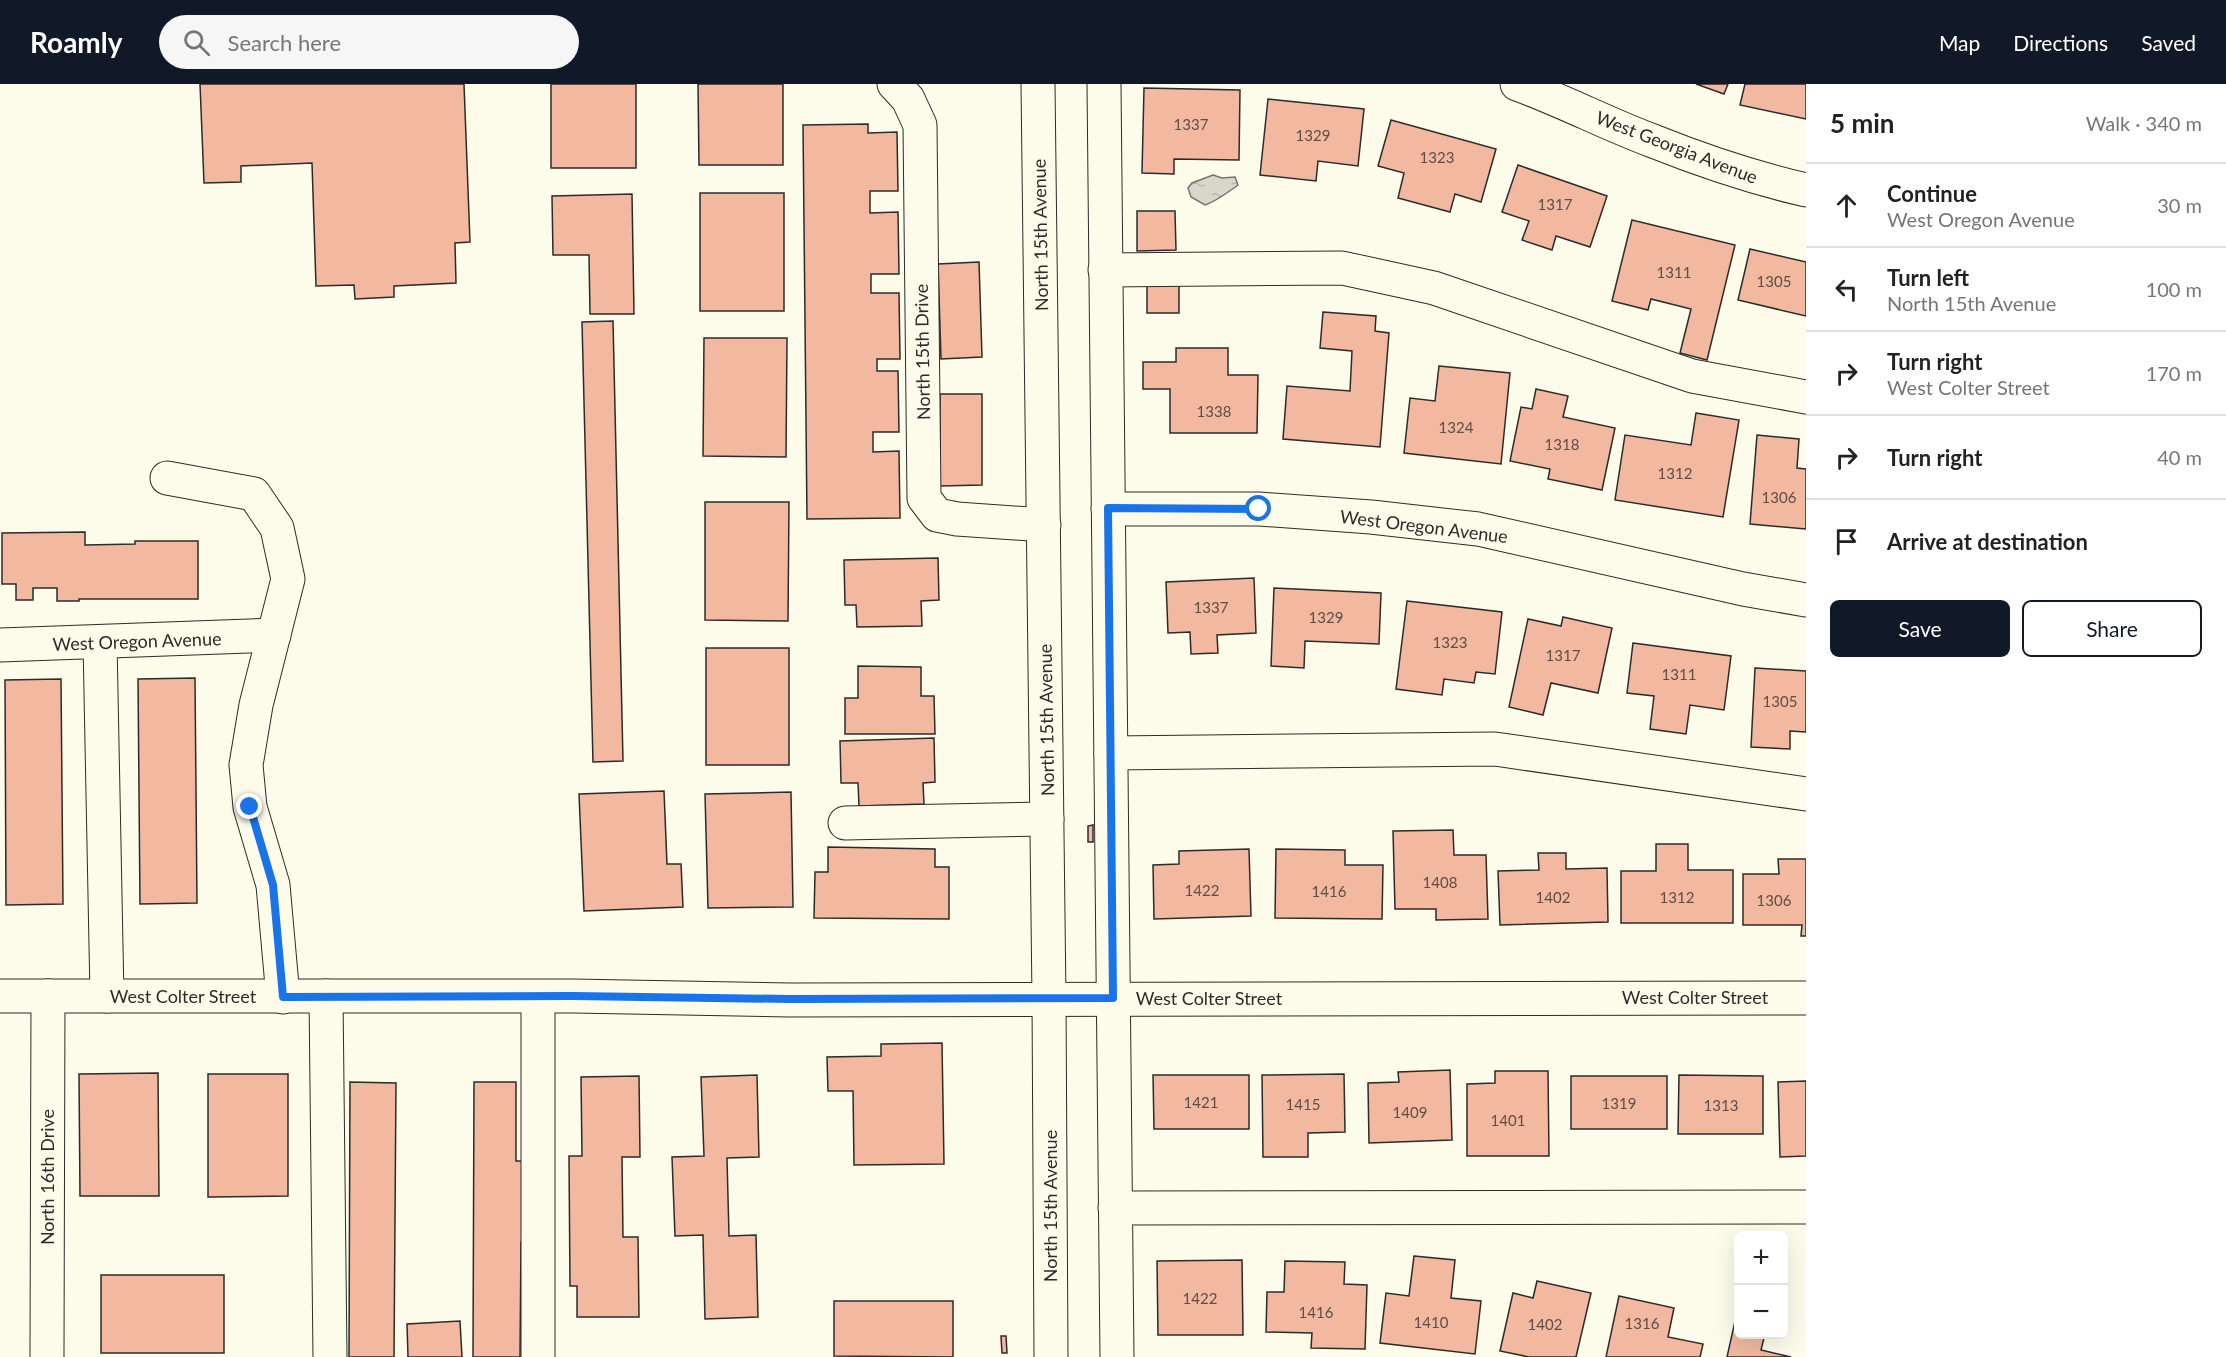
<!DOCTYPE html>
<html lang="en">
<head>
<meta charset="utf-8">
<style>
  :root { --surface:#fff; --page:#f6f6f6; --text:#222; --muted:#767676; --line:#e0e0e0; --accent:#111827 }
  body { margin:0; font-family:Lato,sans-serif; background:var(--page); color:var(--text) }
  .controls { position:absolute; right:18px; bottom:18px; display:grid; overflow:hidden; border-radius:9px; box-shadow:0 6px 24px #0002 }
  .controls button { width:54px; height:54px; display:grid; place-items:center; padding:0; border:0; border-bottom:2px solid var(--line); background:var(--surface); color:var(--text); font:30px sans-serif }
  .stop { position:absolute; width:18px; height:18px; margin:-14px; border:4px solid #1a73e8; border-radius:50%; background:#fff }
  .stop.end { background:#1a73e8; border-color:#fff; box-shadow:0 2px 6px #0008 }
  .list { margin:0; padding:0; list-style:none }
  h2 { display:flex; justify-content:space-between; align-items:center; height:78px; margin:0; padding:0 24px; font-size:26px }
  h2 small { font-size:20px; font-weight:400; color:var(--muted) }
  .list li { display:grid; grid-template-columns:39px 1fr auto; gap:18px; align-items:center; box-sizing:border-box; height:84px; padding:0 24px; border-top:2px solid var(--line) }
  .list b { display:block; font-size:22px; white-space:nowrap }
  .list p { margin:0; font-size:20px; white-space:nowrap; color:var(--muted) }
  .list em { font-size:20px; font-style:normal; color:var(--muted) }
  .actions { display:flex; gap:12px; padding:18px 24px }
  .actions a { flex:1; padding:14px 0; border:2px solid var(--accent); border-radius:9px; text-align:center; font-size:21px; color:var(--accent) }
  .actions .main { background:var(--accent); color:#fff }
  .icon { flex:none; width:33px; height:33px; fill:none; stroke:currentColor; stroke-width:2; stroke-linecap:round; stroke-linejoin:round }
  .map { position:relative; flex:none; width:1806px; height:1273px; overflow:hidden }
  header { display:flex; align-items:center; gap:36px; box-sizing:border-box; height:84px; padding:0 30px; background:var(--accent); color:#fff }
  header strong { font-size:28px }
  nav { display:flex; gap:33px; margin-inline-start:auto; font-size:21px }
  .search { width:420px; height:54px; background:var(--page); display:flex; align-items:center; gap:15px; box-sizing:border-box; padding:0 21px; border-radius:33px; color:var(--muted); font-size:22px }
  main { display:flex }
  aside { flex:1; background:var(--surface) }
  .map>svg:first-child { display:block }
  .water { fill:url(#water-ripples); stroke:#74746e; stroke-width:1.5 }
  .building { fill:#f2b8a0; stroke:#2b2b2b; stroke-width:1.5 }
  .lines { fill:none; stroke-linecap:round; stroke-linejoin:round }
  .minor-casing { stroke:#2b2b2b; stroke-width:35 }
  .minor { stroke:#fdfbea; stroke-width:33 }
  .route { stroke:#1a73e8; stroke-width:8 }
  .labels { text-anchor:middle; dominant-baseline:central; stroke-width:4.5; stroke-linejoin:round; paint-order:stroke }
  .number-label { font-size:15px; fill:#5d4e48 }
  .street-label { font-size:18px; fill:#2b2b2b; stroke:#fdfbea }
</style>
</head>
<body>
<header>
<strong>Roamly</strong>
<div class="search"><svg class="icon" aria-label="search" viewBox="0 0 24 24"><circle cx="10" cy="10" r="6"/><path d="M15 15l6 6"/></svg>Search here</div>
<nav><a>Map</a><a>Directions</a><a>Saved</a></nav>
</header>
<main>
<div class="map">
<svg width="1806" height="1273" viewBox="0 0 1806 1273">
  <defs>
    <pattern id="water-ripples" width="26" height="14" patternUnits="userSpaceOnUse" patternTransform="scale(1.5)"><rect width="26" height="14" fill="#d8d7c9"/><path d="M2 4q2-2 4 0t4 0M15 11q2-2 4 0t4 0" fill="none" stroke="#bab9ad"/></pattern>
  </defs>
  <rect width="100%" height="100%" fill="#fdfbea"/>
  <path class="water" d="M 1213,91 L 1222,94 L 1235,93 L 1238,101 C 1228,108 1217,117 1205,121 L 1191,113 L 1188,104 L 1192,99 Z"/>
  <g class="building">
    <path d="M 200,0 L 464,0 L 470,158 L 455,159 L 456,199 L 394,202 L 394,213 L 355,215 L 354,201 L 316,202 L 312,79 L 241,82 L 241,98 L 204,99 Z"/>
    <rect x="551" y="0" width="85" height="84"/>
    <path d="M 698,0 L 783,0 L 783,81 L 699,81 Z"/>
    <path d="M 1696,0 L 1728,0 L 1724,10 Z"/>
    <path d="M 1745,0 L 1806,0 L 1806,35 L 1740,21 Z"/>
    <path d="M 1144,4 L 1240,6 L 1239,76 L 1174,75 L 1174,90 L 1142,89 Z"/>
    <path d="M 1268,15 L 1364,25 L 1358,82 L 1318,77 L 1316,97 L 1260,91 Z"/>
    <path d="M 1391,36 L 1496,65 L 1481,118 L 1455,110 L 1450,128 L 1398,114 L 1404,89 L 1378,82 Z"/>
    <path d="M 868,40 L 868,49 L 897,48 L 898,107 L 870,107 L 870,129 L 898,128 L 899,190 L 871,190 L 871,209 L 899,209 L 900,275 L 877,275 L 877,287 L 898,287 L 899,348 L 873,348 L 873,368 L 899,367 L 900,434 L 807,435 L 803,41 Z"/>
    <path d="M 1518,81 L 1607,112 L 1590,163 L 1556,152 L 1552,166 L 1522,156 L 1529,137 L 1502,128 Z"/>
    <rect x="700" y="109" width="84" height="118"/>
    <path d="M 632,110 L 634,230 L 590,230 L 589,171 L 553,171 L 552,112 Z"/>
    <path d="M 1137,127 L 1175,127 L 1176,166 L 1137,167 Z"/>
    <path d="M 1632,136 L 1735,161 L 1707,276 L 1680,269 L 1691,225 L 1651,215 L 1648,226 L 1612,217 Z"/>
    <path d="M 1750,165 L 1806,178 L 1806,232 L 1738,216 Z"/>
    <path d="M 979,178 L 982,273 L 941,275 L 938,180 Z"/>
    <rect x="1147" y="198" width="32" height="31"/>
    <path d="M 1323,228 L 1376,232 L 1375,247 L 1389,249 L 1380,363 L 1283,355 L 1287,302 L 1350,307 L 1352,267 L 1320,264 Z"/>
    <path d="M 613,237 L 623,677 L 593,678 L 582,238 Z"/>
    <path d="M 704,254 L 787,254 L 786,373 L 703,372 Z"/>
    <path d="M 1176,264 L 1228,264 L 1228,291 L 1258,291 L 1257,349 L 1170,349 L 1170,305 L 1143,305 L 1143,278 L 1176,278 Z"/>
    <path d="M 1439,282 L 1510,289 L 1501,380 L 1404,369 L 1410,314 L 1435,317 Z"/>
    <path d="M 1536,305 L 1568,312 L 1563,333 L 1615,344 L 1602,406 L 1548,395 L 1550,385 L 1510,377 L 1521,323 L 1532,325 Z"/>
    <path d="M 940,310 L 982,310 L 982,401 L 940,402 Z"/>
    <path d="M 1696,329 L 1739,336 L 1723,433 L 1615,416 L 1625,351 L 1691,361 Z"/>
    <path d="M 1757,351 L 1799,355 L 1797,384 L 1806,385 L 1806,445 L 1750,440 Z"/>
    <path d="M 705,418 L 789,418 L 788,537 L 705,536 Z"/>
    <path d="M 85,448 L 85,461 L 135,460 L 135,457 L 198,457 L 198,515 L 79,515 L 79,517 L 57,517 L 57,504 L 33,504 L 33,516 L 16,516 L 16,500 L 2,500 L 2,449 Z"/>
    <path d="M 938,474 L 939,516 L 921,517 L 922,542 L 857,543 L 856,521 L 845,521 L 844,476 Z"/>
    <path d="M 1254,494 L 1256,549 L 1217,551 L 1218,569 L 1191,570 L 1190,548 L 1168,549 L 1166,498 Z"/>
    <path d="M 1274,504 L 1381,509 L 1379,560 L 1305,557 L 1304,584 L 1271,582 Z"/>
    <path d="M 1407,517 L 1502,528 L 1495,590 L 1476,588 L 1474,599 L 1444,595 L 1442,611 L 1396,605 Z"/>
    <path d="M 1563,533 L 1612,544 L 1598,609 L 1551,599 L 1543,631 L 1509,623 L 1528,535 L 1561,542 Z"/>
    <path d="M 1633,559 L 1731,572 L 1724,626 L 1690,621 L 1686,650 L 1650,645 L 1654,612 L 1627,609 Z"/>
    <rect x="706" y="564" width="83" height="117"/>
    <path d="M 858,582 L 921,583 L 921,612 L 934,612 L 935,650 L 845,650 L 845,614 L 858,614 Z"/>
    <path d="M 1755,584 L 1806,587 L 1806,648 L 1790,647 L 1790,665 L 1751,663 Z"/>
    <path d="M 195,594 L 197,819 L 140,820 L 138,595 Z"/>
    <path d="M 61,595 L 63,820 L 6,821 L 5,596 Z"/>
    <path d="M 934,654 L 935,698 L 923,699 L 924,720 L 859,722 L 858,699 L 841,699 L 840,657 Z"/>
    <path d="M 664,707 L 667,780 L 681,780 L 683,823 L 584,827 L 579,710 Z"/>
    <path d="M 791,708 L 793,823 L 708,824 L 705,710 Z"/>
    <path d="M 1093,741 L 1093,758 L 1088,758 L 1088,742 Z"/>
    <path d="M 1453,746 L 1454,771 L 1486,771 L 1488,835 L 1436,836 L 1436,825 L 1395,825 L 1393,747 Z"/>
    <path d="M 1656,760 L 1688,760 L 1688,786 L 1733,786 L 1733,839 L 1621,839 L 1621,787 L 1656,787 Z"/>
    <path d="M 828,763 L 935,765 L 935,783 L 949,783 L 949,835 L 814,834 L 815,788 L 828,788 Z"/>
    <path d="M 1249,765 L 1251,832 L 1154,835 L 1153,781 L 1179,780 L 1179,767 Z"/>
    <path d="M 1276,765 L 1345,766 L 1345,781 L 1383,781 L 1382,835 L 1275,834 Z"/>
    <path d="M 1538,769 L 1566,769 L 1566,785 L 1607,784 L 1608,838 L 1500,841 L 1498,787 L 1539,786 Z"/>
    <path d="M 1778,775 L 1806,775 L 1806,852 L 1801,852 L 1802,841 L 1743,841 L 1743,790 L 1779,790 Z"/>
    <path d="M 942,959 L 944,1080 L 854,1081 L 853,1007 L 828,1007 L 827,973 L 881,972 L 881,960 Z"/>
    <path d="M 1450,986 L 1452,1056 L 1369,1059 L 1368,999 L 1399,998 L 1398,988 Z"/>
    <path d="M 1495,987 L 1548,987 L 1549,1072 L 1467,1072 L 1467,1000 L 1495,999 Z"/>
    <path d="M 158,989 L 159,1112 L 80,1112 L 79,990 Z"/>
    <path d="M 208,990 L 288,990 L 288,1112 L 208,1113 Z"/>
    <path d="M 1344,990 L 1345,1048 L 1308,1049 L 1308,1073 L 1263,1073 L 1262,991 Z"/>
    <path d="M 757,991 L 759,1073 L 727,1074 L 729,1152 L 756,1151 L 758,1233 L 705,1235 L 703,1151 L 675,1152 L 672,1073 L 704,1072 L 701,993 Z"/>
    <path d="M 1153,991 L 1249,991 L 1249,1045 L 1154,1045 Z"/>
    <path d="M 1679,991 L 1763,992 L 1763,1050 L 1678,1050 Z"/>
    <path d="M 639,992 L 640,1073 L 622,1073 L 623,1153 L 638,1153 L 639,1233 L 577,1233 L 577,1202 L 570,1202 L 569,1072 L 582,1072 L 581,993 Z"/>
    <rect x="1571" y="992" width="96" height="53"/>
    <path d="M 1806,997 L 1806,1072 L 1780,1073 L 1778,998 Z"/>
    <path d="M 350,998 L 396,999 L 394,1273 L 349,1273 Z"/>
    <path d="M 474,998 L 516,998 L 516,1077 L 526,1077 L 526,1158 L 521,1158 L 520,1273 L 473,1273 Z"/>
    <path d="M 1414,1172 L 1455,1176 L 1451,1214 L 1481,1217 L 1475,1270 L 1380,1259 L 1386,1209 L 1409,1212 Z"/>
    <path d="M 1242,1176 L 1243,1251 L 1158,1251 L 1157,1177 Z"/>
    <path d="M 1285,1177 L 1345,1178 L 1344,1200 L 1367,1201 L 1365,1265 L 1311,1264 L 1312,1249 L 1266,1248 L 1267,1208 L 1284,1208 Z"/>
    <rect x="101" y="1191" width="123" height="78"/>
    <path d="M 1537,1197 L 1591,1209 L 1576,1273 L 1529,1273 L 1500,1267 L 1513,1209 L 1533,1214 Z"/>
    <path d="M 1619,1212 L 1674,1224 L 1668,1253 L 1703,1260 L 1700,1273 L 1606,1273 Z"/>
    <path d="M 834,1217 L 953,1217 L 953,1273 L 834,1272 Z"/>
    <path d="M 1738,1224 L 1738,1250 L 1765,1250 L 1761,1266 L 1791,1273 L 1727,1273 Z"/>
    <path d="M 460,1237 L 462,1273 L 408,1273 L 407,1240 Z"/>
    <path d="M 1001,1252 L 1006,1252 L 1007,1269 L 1002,1269 Z"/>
  </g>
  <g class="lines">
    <g class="minor-casing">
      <g id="minor">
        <path d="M 894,0 L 908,15 L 920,41 L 924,414 L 937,431 L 957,435 L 1044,441"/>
        <path d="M 1038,0 L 1049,915 L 1051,1273"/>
        <path d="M 1104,0 L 1117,1273"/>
        <path d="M 1517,0 C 1564,17 1607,40 1653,57 C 1703,77 1754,94 1806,106"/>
        <path d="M 1105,186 L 1342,184 L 1434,204 L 1692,292 L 1806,313"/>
        <path d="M 167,394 L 254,410 L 277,444 L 288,495 L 256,621 L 246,681 L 250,723 L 273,801 L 283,913"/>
        <path d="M 1108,425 L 1259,425 L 1371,433 L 1478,445 L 1743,505 L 1806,516"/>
        <path d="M 100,558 L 107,912"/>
        <path d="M 0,561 L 274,551"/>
        <path d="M 1111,669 L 1495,665 L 1806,710"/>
        <path d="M 845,739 L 1047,735"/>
        <path d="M 0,912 L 573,912 L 790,916 L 1806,914"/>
        <path d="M 326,912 L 330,1273"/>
        <path d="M 1115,1124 L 1806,1123"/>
        <path d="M 47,1273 L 48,912"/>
        <path d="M 538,1273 L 538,913"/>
      </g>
    </g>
    <use href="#minor" class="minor"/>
  </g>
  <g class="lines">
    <path class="route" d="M 250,723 L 273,801 L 283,913 L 573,912 L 790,915 L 1113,914 L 1108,424 L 1259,425"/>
  </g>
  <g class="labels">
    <g class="number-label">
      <text x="1191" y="40">1337</text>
      <text x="1313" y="51">1329</text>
      <text x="1437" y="73">1323</text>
      <text x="1555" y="120">1317</text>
      <text x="1674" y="188">1311</text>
      <text x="1774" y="197">1305</text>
      <text x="1214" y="327">1338</text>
      <text x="1456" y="343">1324</text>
      <text x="1562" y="360">1318</text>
      <text x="1675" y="389">1312</text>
      <text x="1779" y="413">1306</text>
      <text x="1211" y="523">1337</text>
      <text x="1326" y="533">1329</text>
      <text x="1450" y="558">1323</text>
      <text x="1563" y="571">1317</text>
      <text x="1679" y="590">1311</text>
      <text x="1780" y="617">1305</text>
      <text x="1440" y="798">1408</text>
      <text x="1202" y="806">1422</text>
      <text x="1329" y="807">1416</text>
      <text x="1553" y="813">1402</text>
      <text x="1677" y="813">1312</text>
      <text x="1774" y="816">1306</text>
      <text x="1201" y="1018">1421</text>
      <text x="1619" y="1019">1319</text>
      <text x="1303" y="1020">1415</text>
      <text x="1721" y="1021">1313</text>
      <text x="1410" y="1028">1409</text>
      <text x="1508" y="1036">1401</text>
      <text x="1200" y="1214">1422</text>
      <text x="1316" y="1228">1416</text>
      <text x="1431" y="1238">1410</text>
      <text x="1642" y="1239">1316</text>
      <text x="1545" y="1240">1402</text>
    </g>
    <g class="street-label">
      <text transform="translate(1677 63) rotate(21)">West Georgia Avenue</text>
      <text transform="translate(1040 151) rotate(-91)">North 15th Avenue</text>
      <text transform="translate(922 268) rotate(-91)">North 15th Drive</text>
      <text transform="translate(1424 442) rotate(7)">West Oregon Avenue</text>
      <text transform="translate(137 557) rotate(-2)">West Oregon Avenue</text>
      <text transform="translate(1046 636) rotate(-91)">North 15th Avenue</text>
      <text x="183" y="912">West Colter Street</text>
      <text x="1695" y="913">West Colter Street</text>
      <text x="1209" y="914">West Colter Street</text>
      <text transform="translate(47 1093) rotate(-90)">North 16th Drive</text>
      <text transform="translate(1050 1122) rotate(-90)">North 15th Avenue</text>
    </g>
  </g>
</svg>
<div class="controls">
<button>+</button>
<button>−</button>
</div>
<div class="stop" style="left:1259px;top:425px"></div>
<div class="stop end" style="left:250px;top:723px"></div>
</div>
<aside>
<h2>5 min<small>Walk · 340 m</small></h2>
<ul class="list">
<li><svg class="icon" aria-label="ahead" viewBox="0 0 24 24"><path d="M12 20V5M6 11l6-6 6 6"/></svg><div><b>Continue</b><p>West Oregon Avenue</p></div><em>30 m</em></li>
<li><svg class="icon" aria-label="left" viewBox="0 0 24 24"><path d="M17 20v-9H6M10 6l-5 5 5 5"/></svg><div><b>Turn left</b><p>North 15th Avenue</p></div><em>100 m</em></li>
<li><svg class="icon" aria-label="right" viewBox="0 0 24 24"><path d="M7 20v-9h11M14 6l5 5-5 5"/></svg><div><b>Turn right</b><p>West Colter Street</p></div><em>170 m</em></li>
<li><svg class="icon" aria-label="right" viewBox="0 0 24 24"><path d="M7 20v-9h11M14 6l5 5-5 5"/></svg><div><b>Turn right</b></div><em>40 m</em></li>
<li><svg class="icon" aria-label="arrive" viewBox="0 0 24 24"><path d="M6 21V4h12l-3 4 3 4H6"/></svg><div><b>Arrive at destination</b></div></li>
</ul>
<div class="actions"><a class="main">Save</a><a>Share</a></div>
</aside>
</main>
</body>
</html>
